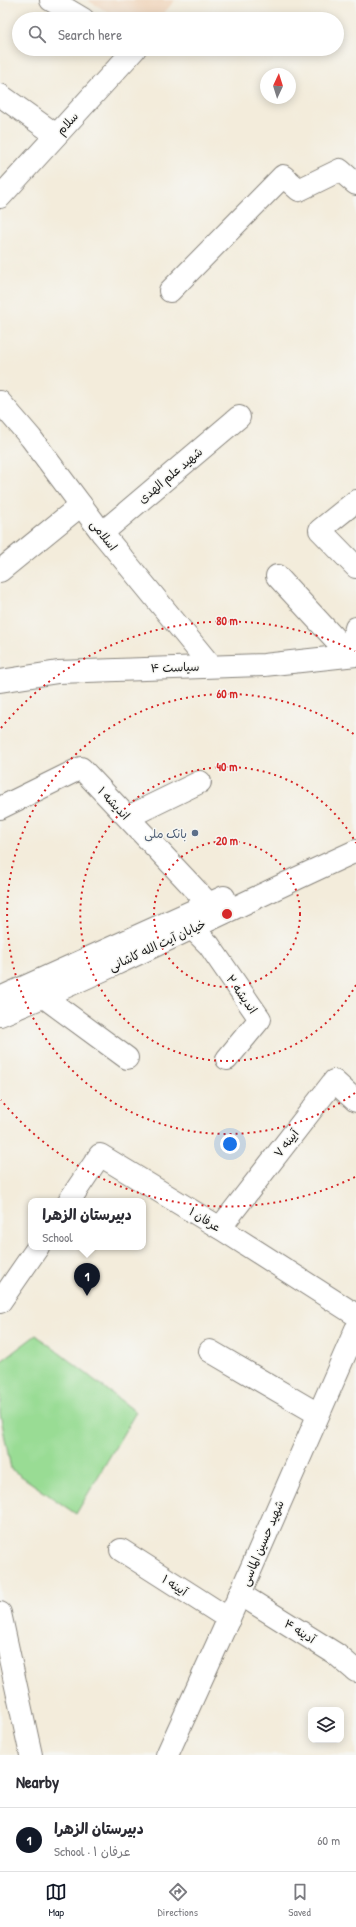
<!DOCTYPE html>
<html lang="en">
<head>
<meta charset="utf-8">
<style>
  :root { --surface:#fff; --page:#f2f2f3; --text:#2b2b33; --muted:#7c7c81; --line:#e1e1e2; --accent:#111827 }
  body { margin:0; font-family:"Patrick Hand","Playpen Sans Arabic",sans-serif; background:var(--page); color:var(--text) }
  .controls { position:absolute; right:12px; bottom:12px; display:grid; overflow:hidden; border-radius:8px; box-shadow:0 2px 10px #0003 }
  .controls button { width:36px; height:36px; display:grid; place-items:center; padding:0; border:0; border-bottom:1px solid var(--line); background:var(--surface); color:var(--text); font:20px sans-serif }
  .compass { position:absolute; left:260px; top:68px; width:36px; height:36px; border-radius:50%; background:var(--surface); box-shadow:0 2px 10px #0003; rotate:4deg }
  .you { position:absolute; left:230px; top:1144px; width:14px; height:14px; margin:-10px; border:3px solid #fff; border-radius:50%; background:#1a73e8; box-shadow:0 0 0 6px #1a73e833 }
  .badge { display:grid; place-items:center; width:26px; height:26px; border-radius:50%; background:var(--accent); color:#fff; font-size:13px; font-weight:700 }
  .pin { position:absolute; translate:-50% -33px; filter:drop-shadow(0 1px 2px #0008) }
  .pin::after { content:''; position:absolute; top:21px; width:14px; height:12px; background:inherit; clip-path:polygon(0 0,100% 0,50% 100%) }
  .popup { position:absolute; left:28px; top:1198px; width:118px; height:52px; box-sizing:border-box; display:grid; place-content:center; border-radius:8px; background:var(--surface); filter:drop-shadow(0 1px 3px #0005); font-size:13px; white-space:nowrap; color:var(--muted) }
  .popup b { font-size:15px; color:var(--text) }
  .popup::after { content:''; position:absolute; left:50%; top:100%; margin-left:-8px; border:8px solid transparent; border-top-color:var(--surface) }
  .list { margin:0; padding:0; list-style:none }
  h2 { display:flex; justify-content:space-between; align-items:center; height:52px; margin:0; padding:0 16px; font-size:17px }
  h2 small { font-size:13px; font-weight:400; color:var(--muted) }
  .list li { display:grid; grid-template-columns:26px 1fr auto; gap:12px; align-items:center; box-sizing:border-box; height:64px; padding:0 16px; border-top:1px solid var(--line) }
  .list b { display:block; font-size:15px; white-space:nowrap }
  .list p { margin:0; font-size:13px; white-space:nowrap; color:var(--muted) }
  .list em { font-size:13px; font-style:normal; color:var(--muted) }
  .icon { flex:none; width:22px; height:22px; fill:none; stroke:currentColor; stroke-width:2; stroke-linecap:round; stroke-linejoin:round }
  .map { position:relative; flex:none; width:356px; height:1755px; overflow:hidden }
  .search { position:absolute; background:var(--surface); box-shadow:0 2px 10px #0003; left:12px; right:12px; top:12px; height:44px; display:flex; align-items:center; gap:10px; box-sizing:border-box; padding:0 14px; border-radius:22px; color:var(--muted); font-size:15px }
  .sheet { height:116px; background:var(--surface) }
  nav { display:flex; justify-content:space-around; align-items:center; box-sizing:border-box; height:56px; border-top:1px solid var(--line); background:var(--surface); font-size:11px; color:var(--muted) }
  nav a { display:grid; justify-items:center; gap:2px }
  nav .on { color:var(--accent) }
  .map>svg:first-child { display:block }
  .built { fill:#f0d5bc }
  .green { fill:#99dc94; stroke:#5a7c58 }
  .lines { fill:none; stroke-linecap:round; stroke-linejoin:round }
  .minor-casing { stroke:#88847c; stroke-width:24 }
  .major-casing { stroke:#88847c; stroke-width:24 }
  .minor { stroke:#fff; stroke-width:22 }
  .major { stroke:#fff; stroke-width:22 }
  .ring { fill:none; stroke:#d62828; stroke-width:2; stroke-dasharray:2 4 }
  .service-dot { fill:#5c6f8a; stroke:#f6f6f2; stroke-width:1.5 }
  .labels { text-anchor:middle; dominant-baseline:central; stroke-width:3; stroke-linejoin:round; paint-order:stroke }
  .street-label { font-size:12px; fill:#1c1c1c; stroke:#f6f6f2 }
  .service-label { font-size:12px; fill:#4e5e75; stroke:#f6f6f2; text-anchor:end }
  .centre { fill:#d62828; stroke:#f6f6f2; stroke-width:2 }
  .ring-label { font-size:12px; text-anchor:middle; font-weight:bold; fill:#d62828; stroke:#f6f6f2; stroke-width:3; stroke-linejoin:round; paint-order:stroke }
</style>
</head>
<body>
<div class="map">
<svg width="356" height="1755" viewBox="0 0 356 1755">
  <rect width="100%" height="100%" fill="#f6f6f2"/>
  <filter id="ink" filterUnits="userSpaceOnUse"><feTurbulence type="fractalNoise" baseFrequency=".025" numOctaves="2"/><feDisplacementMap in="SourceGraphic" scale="8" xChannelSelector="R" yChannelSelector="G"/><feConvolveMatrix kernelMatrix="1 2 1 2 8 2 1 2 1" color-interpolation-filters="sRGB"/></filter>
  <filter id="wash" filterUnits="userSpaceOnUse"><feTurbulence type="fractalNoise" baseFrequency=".012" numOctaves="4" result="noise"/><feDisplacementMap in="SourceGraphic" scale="16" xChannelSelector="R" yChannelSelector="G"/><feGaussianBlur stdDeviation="0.9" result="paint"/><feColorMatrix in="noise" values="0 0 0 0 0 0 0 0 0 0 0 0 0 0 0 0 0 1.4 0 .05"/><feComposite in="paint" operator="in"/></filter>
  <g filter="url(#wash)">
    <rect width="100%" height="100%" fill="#f3ecdb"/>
    <path class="built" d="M 87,0 L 175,0 L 159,19 L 120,19 Z"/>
    <path class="green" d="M 36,1335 L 136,1412 L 76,1514 L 11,1469 L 0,1413 L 0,1362 Z"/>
  </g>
  <g filter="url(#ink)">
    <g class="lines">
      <g class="minor-casing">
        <g id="minor">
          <path d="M 51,0 L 83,19"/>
          <path d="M 0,95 L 56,135"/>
          <path d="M 0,197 L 135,49"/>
          <path d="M 170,291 L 283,176 L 299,190 L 340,170 L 356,184"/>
          <path d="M 0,402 L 31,438 L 102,533 L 211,666"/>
          <path d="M 356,501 L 320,530 L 356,567"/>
          <path d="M 102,533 L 239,417"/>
          <path d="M 0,571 L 81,505"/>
          <path d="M 277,576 L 349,654"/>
          <path d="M 349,654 L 356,628"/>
          <path d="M 0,681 L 58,672 L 264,665 L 356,655"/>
          <path d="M 0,808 L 81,768 L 209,904"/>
          <path d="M 128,817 L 200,782"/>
          <path d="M 193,929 L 209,945 L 260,1019 L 227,1059"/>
          <path d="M 44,997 L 127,1058"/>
          <path d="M 69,1201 L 100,1155 L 220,1228 L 356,1315"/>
          <path d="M 220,1228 L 334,1081 L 356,1101"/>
          <path d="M 0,1302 L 38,1247"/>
          <path d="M 210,1351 L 318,1414"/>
          <path d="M 121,1550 L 229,1619"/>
          <path d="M 240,1594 L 336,1654 L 356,1671"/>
          <path d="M 167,1755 L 240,1594 L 356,1329"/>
        </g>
      </g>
      <g class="major-casing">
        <g id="major">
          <path d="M 0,998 L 224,897"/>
          <path d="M 0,1015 C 121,965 237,905 356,851"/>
          <path d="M 0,1613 L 31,1755"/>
        </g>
      </g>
      <use href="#minor" class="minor"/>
      <use href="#major" class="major"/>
    </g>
  </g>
  <g class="ring">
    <circle cx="227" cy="914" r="73"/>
    <path d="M356 985A147 147 0 1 1 356 843"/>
    <path d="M355 1093A220 220 0 1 1 355 735"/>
    <path d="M355 1177A293 293 0 0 1 1 1100M1 728A293 293 0 0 1 355 651"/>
  </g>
  <circle class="service-dot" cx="195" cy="833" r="4"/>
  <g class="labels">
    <g class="street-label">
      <text transform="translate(67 123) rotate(-48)">سلام</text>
      <text transform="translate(170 475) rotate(-40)">شهید علم الهدی</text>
      <text transform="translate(104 535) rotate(52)">اسلامی</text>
      <text transform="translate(175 667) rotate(-2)">سیاست ۴</text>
      <text transform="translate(114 803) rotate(47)">اندیشه ۱</text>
      <text transform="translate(157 945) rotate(-25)">خیابان آیت الله کاشانی</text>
      <text transform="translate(242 994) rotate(55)">اندیشه ۲</text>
      <text transform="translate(286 1143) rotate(-52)">آیینه ۷</text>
      <text transform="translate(205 1219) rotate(32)">عرفان ۱</text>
      <text transform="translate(262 1543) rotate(-67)">شهید حسین الماسی</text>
      <text transform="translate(175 1585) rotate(33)">آیینه ۱</text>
      <text transform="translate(300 1631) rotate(32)">آدینه ۴</text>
    </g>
    <g class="service-label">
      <text x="187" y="833">بانک ملی</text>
    </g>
  </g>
  <circle cx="227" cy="914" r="6" class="centre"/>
  <g class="ring-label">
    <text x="227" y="625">80 m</text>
    <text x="227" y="698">60 m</text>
    <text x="227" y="771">40 m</text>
    <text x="227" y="845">20 m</text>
  </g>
</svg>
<div class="controls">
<button><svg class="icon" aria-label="layers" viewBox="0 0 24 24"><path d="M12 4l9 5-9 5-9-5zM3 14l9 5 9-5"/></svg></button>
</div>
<svg class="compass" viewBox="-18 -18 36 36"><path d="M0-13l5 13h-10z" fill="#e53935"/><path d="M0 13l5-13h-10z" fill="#7c7c81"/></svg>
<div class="you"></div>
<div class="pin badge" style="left:87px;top:1296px">1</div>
<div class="popup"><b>دبیرستان الزهرا</b>School</div>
<div class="search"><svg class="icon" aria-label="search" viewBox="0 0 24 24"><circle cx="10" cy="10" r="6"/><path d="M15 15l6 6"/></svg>Search here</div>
</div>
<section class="sheet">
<h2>Nearby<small></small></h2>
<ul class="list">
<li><span class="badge">1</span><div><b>دبیرستان الزهرا</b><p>School · عرفان ۱</p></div><em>60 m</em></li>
</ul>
</section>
<nav>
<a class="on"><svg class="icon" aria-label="map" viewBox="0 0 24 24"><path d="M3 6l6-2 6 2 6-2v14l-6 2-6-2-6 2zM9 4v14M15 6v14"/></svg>Map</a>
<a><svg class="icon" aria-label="directions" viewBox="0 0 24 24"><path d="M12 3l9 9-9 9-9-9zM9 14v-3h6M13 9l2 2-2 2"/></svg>Directions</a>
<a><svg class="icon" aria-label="saved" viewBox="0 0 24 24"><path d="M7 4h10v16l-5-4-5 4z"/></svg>Saved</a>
</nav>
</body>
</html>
